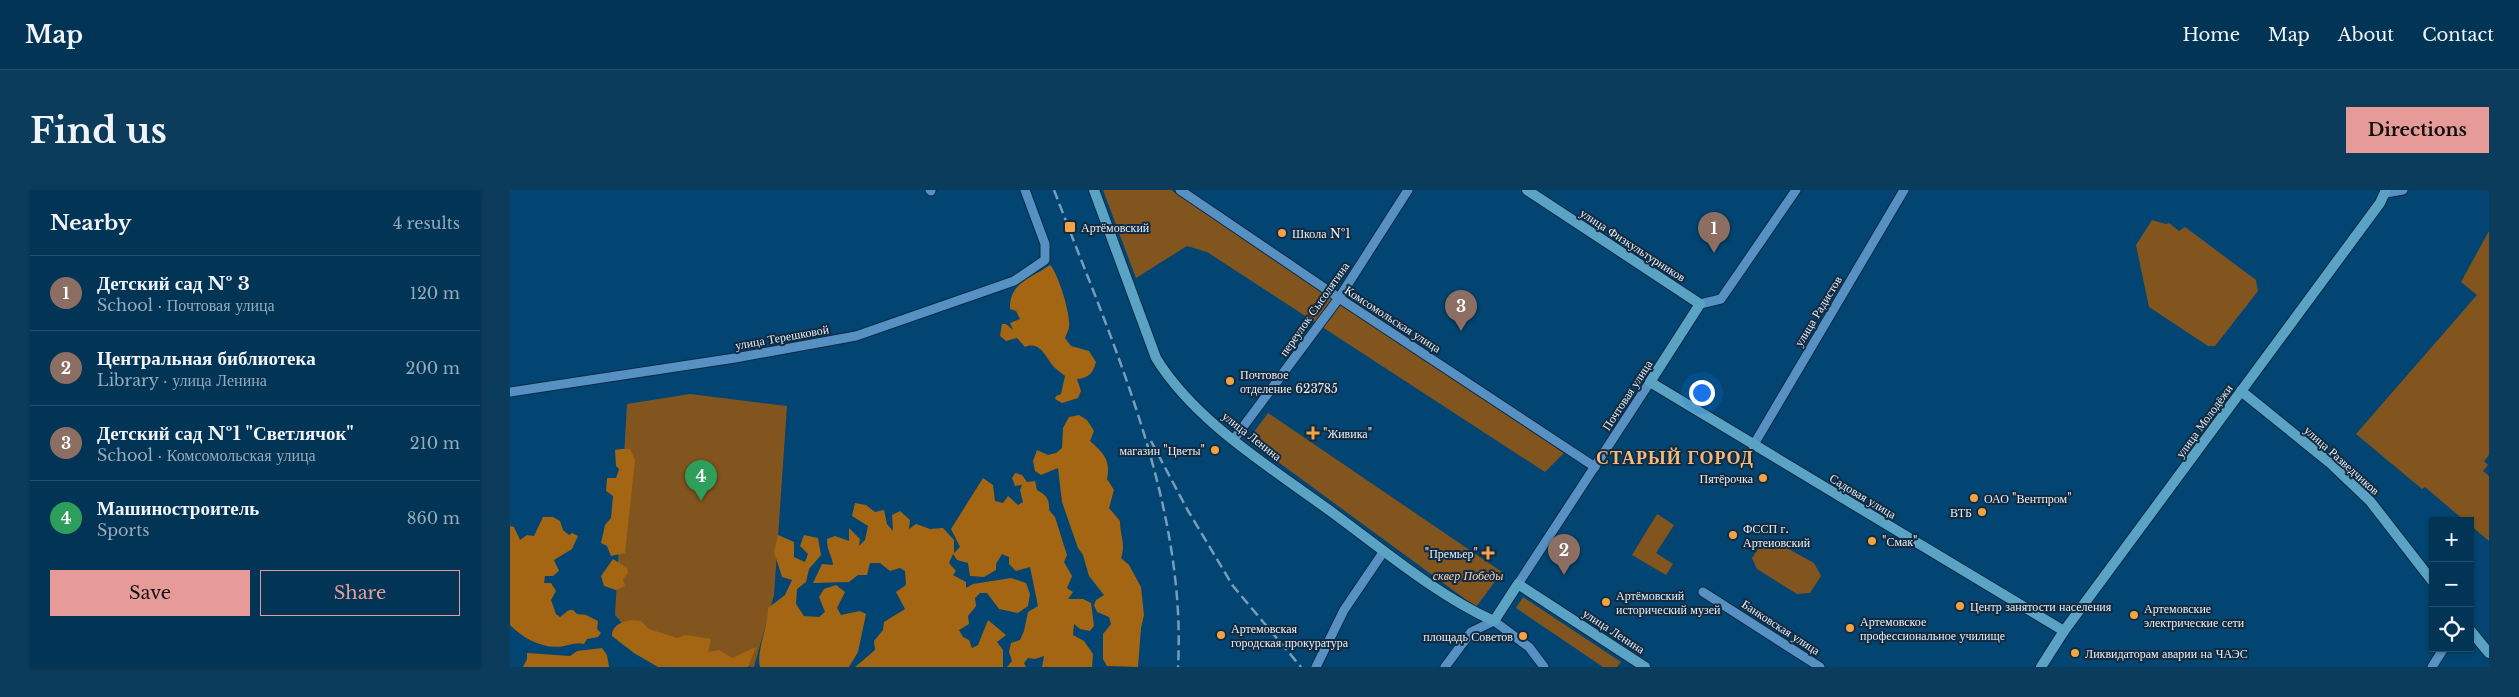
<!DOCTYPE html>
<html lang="en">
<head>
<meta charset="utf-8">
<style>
  :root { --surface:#023456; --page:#0c3c5c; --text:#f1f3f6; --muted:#96aab9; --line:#234f6c; --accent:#e69b98 }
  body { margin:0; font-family:"Libre Baskerville",serif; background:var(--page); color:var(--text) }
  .controls { position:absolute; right:15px; bottom:15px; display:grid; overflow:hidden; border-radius:0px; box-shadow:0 1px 4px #0004 }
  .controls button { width:45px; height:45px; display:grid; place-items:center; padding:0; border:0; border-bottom:1px solid var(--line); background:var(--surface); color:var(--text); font:25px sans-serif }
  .you { position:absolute; left:1191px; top:202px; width:18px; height:18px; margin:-12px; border:4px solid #fff; border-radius:50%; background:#1a73e8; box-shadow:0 0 0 8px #1a73e833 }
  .badge { display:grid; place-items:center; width:32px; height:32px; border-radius:50%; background:var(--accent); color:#fff; font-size:16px; font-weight:700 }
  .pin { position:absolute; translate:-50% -41px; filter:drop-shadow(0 1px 2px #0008) }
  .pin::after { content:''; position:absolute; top:26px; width:18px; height:15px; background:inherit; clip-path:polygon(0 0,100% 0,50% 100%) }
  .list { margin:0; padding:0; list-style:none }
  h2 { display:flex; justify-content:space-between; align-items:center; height:65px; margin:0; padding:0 20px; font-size:21px }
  h2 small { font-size:16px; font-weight:400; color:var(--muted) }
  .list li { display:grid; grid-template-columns:32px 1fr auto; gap:15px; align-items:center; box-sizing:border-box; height:75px; padding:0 20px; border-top:1px solid var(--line) }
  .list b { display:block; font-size:19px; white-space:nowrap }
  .list p { margin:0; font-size:16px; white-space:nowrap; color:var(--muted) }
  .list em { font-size:16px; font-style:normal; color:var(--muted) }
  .actions { display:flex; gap:10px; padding:15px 20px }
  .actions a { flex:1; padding:11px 0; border:1px solid var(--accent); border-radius:0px; text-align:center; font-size:18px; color:var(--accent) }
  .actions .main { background:var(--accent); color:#111 }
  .icon { flex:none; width:28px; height:28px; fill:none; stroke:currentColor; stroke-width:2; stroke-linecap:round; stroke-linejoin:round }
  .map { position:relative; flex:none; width:1979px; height:477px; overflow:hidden; border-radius:0px }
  header { display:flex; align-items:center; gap:30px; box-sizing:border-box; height:70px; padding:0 25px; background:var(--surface); border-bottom:1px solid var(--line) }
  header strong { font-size:24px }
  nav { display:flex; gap:28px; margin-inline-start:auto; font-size:18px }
  .intro { display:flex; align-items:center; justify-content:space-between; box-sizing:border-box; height:120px; padding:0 30px }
  h1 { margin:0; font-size:35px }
  .button { padding:12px 22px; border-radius:0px; background:var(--accent); color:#111; font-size:18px; font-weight:700 }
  main { display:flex; gap:30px; padding:0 30px }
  aside { flex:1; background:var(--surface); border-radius:0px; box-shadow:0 1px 4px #0004 }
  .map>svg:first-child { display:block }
  .green { fill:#83551e }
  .forest { fill:#a46613 }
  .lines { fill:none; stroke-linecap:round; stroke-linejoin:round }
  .street-casing { stroke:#0c2b44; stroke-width:11 }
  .secondary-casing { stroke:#0c2b44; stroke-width:12 }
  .street { stroke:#5790c3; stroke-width:9 }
  .secondary { stroke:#5ba3c4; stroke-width:10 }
  .rail { stroke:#779db9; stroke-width:2.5; stroke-dasharray:10 5; stroke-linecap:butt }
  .poi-dot { fill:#f4a344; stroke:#132a3f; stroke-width:2 }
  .labels { text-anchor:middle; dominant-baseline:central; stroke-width:4; stroke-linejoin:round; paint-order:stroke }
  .poi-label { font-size:12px; fill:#e4f0fb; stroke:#132a3f; text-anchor:start }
  .street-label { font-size:12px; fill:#e4f0fb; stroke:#132a3f }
  .park-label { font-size:12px; font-style:italic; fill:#f6d4b1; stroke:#132a3f }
  .district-label { font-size:18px; font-weight:bold; letter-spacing:1px; fill:#f1b97e; stroke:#132a3f }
</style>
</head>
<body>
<header>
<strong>Map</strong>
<nav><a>Home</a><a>Map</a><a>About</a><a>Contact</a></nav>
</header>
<div class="intro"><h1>Find us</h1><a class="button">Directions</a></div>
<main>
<aside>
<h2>Nearby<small>4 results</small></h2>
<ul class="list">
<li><span class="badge" style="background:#8d6e63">1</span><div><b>Детский сад № 3</b><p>School · Почтовая улица</p></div><em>120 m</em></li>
<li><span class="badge" style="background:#8d6e63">2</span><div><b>Центральная библиотека</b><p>Library · улица Ленина</p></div><em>200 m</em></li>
<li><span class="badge" style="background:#8d6e63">3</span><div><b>Детский сад №1 &quot;Светлячок&quot;</b><p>School · Комсомольская улица</p></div><em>210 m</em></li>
<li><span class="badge" style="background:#2e9e5b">4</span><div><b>Машиностроитель</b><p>Sports</p></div><em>860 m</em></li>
</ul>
<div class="actions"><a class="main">Save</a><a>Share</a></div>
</aside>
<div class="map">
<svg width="1979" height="477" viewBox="0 0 1979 477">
  <rect width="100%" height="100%" fill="#024572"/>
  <g class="green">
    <path d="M 593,0 L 661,0 L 1054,263 L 1035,282 L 697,62 L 677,56 L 626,88 Z"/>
    <path d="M 1642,30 L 1656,34 L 1659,33 L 1669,41 L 1675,37 L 1746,90 L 1748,101 L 1705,156 L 1698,156 L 1639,117 L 1626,55 Z"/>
    <path d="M 1979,41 L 1979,265 L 1974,271 L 1978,275 L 1973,281 L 1979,286 L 1979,351 L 1960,335 L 1960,331 L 1955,331 L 1915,297 L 1912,299 L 1846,244 L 1967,105 L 1951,92 Z"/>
    <path d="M 180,204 L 277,216 L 264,405 L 244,477 L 140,466 L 105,425 L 117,214 Z"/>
    <path d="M 758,223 L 992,382 L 966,417 L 738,250 Z"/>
    <path d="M 1147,324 L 1164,335 L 1146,363 L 1163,374 L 1156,385 L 1122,365 Z"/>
    <path d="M 1264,351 L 1304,373 L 1311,386 L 1300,403 L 1287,404 L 1247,379 L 1242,368 L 1252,353 Z"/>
    <path d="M 1013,407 L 1111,472 L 1107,477 L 1093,477 L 1006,418 Z"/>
  </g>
  <g class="forest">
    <path d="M 540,75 C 548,83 561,125 559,137 C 559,140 556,145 555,148 L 561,156 L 579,161 L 586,172 C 583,183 579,188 567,189 L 571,201 L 568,208 L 552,213 L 545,209 L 546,206 L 551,204 L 555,186 C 552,183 548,181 545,178 C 536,169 531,150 515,157 L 507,148 L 496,151 L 490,146 L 492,134 L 496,134 L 503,140 L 500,133 L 510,129 L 506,121 L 500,119 C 499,92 522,88 540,75 Z"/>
    <path d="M 569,225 L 577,230 L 584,241 L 580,251 C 593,263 601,269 597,289 L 604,300 L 599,318 L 610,331 C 610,346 616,354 611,368 L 619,375 L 631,397 L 634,425 L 631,438 L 628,477 L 597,476 L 593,469 L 593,444 L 601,434 L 599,427 L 587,422 L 584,415 L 586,410 L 594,405 L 579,386 L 573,365 L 568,358 L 552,312 L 548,278 L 531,285 L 525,281 L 523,271 L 527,260 L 538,265 L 546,263 L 552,258 L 553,238 L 559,227 Z"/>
    <path d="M 111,259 L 120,259 L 125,270 L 115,363 L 101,366 L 97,356 L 91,353 L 95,335 L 101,328 L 103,306 L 96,301 L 97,288 L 106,288 L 109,279 L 106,276 L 105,260 Z"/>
    <path d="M 505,283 L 512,285 L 517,292 L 525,291 L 527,300 C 536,305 540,309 539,320 L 545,327 L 557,365 L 554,372 L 562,386 L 557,398 L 563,402 L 558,409 L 573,409 L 581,413 L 584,436 L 580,441 L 570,439 L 564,434 L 563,445 L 574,451 L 583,464 L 582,477 L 532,477 L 534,466 L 525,469 L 518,468 L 514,473 L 516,477 L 497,477 L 502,471 L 499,462 L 501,453 L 510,450 L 514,441 L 518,422 L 528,416 L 520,377 L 506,381 L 499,374 L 499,367 L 492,364 L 486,374 L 486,380 L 474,387 L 460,386 L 458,373 L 447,370 L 443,364 L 439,373 L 446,381 L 443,385 L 456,392 L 456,398 L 463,394 L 501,388 L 516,393 L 520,404 L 518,416 L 508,423 L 489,419 L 477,403 L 470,403 L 465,408 L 466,416 L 458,426 L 459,434 L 449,440 L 453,447 L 459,450 L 462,458 L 468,455 L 478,430 L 496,445 L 487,452 L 493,460 L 493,477 L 345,477 L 365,460 L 364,451 L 373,440 L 374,432 L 395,419 L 386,402 L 396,395 L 395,381 L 390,378 L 380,381 L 370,373 L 360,373 L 357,385 L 348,385 L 339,392 L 303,393 L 312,374 L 323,375 C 322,365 317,362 317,349 L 325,346 L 339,351 L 339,338 L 350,349 L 349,356 L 355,350 L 358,336 L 342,326 L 345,313 L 356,315 L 365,322 L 374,320 L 377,334 L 383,341 L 382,325 L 390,321 L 400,330 L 399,339 L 406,334 L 420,339 L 433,338 L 444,350 L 444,363 L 450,357 L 441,339 L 473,288 L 483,295 L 485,311 L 493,313 L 498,306 L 508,315 L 513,312 L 510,300 L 512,295 L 505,296 L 502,288 Z"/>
    <path d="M 33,327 L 43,327 L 50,331 L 53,340 L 59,345 L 62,343 L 68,346 L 62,359 L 44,370 L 49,381 L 43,386 L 35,386 L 34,393 L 41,393 L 46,401 L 41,410 L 46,424 L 50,427 L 59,420 L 63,420 L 67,424 L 76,425 L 88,431 L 87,439 L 91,443 L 88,447 L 77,449 L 74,454 C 65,453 62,454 54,456 C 34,460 14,449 0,435 L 0,336 L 4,337 L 10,350 L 17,345 L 24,346 Z"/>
    <path d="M 268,345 L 284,352 L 284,367 L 295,372 L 298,364 L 290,356 L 294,345 L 308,348 L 311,365 L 299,379 L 296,392 L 287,399 L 286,414 L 294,426 L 309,427 L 315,422 L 309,407 L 314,399 L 326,395 L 335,402 L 327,418 L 331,425 L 350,421 L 356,424 L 348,462 L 339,477 L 250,477 C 246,462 258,437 258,418 L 275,405 L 282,390 L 272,387 L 264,362 Z"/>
    <path d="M 103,369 L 117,378 L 118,383 L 113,389 L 115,396 L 106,400 L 94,396 L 91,386 Z"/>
    <path d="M 121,430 L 131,431 L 139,439 L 167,448 L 176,445 L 201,449 L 198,462 L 209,460 L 222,468 L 246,457 L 238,477 L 148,477 L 124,463 L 102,446 C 102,435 112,432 121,430 Z"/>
    <path d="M 92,458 L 97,465 L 99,477 L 13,477 L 17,469 L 17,463 L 60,466 L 67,461 Z"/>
  </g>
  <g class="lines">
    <g class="street-casing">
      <g id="street">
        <path d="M 420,0 L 421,1"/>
        <path d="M 670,0 L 829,108 L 1085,277"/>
        <path d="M 1876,3 L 1893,0"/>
        <path d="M 1190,114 L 1211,109 L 1286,0"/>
        <path d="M 0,202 L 225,168 L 346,146 L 504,91 L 535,70 L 535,54 L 515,0"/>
        <path d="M 724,249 L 829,108 L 898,0"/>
        <path d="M 1243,256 L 1394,0"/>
        <path d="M 1008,394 L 1140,192"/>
        <path d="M 1193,402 L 1310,477"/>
        <path d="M 806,477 L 834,420 L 874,361"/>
        <path d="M 935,477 L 961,442 L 984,431 L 1019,457 L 1034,477"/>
        <path d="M 1922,477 L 1934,458"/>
      </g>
    </g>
    <g class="secondary-casing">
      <g id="secondary">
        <path d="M 584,0 L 646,168 C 686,233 762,278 823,323 C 872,359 928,406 984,431 L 1008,394 L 1135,477"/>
        <path d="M 1017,0 L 1190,114 L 1140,192 L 1554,441"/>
        <path d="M 1731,201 L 1819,272 L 1860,311 L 1923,392"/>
        <path d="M 1960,440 L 1979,463"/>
        <path d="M 1531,477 L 1554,441 L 1870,13 L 1876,0"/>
      </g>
    </g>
    <use href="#street" class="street"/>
    <use href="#secondary" class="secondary"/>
    <g class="rail">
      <path d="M 544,0 C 601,150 677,313 668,477"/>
      <path d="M 641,251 L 677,319 L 723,396 L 791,477"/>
    </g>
  </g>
  <g class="poi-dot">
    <rect x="554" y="31" width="12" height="12" rx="2.5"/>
    <circle cx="772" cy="43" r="5"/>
    <circle cx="720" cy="191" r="5"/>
    <path d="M800.5 235.5h5v5h5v5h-5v5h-5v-5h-5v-5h5z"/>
    <circle cx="705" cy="260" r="5"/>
    <circle cx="1253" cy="288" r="5"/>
    <circle cx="1464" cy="308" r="5"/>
    <circle cx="1472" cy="322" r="5"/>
    <circle cx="1223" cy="345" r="5"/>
    <circle cx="1362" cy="351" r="5"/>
    <path d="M975.5 355.5h5v5h5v5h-5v5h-5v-5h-5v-5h5z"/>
    <circle cx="1096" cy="412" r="5"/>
    <circle cx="1450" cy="416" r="5"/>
    <circle cx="1624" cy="425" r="5"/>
    <circle cx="1340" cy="438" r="5"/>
    <circle cx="711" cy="445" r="5"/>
    <circle cx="1013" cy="446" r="5"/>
    <circle cx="1565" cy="463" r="5"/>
  </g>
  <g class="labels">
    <g class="poi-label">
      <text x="571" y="37">Артёмовский</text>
      <text x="782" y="43">Школа №1</text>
      <text x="730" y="184">Почтовое<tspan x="730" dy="14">отделение 623785</tspan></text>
      <text x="813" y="243">"Живика"</text>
      <text x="695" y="260" text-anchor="end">магазин "Цветы"</text>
      <text x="1243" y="288" text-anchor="end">Пятёрочка</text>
      <text x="1474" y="308">ОАО "Вентпром"</text>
      <text x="1462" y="322" text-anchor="end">ВТБ</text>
      <text x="1233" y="338">ФССП г.<tspan x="1233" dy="14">Артеиовский</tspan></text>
      <text x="1372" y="351">"Смак"</text>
      <text x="968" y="363" text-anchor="end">"Премьер"</text>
      <text x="1106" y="405">Артёмовский<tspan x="1106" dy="14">исторический музей</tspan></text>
      <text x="1460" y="416">Центр занятости населения</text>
      <text x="1634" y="418">Артемовские<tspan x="1634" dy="14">электрические сети</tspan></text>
      <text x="1350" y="431">Артемовское<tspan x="1350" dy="14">профессиональное училище</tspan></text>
      <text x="721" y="438">Артемовская<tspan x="721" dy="14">городская прокуратура</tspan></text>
      <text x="1003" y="446" text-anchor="end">площадь Советов</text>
      <text x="1575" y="463">Ликвидаторам аварии на ЧАЭС</text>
    </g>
    <g class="street-label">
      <text transform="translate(1123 55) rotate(33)">улица Физкультурников</text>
      <text transform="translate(804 119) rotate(-55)">переулок Сысолятина</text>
      <text transform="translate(1308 121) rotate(-59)">улица Радистов</text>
      <text transform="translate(883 129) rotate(33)">Комсомольская улица</text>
      <text transform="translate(272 147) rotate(-10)">улица Терешковой</text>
      <text transform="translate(1117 205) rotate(-57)">Почтовая улица</text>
      <text transform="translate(1694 231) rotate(-54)">улица Молодёжи</text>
      <text transform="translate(742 246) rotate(38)">улица Ленина</text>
      <text transform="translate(1832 270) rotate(42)">улица Разведчиков</text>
      <text transform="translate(1353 306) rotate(31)">Садовая улица</text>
      <text transform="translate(1271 437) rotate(33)">Банковская улица</text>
      <text transform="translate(1104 441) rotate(33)">улица Ленина</text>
    </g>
    <g class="park-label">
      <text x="958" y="385">сквер Победы</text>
    </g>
    <g class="district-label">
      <text x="1165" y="268">СТАРЫЙ ГОРОД</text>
    </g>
  </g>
</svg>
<div class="controls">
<button>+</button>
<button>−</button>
<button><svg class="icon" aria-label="locate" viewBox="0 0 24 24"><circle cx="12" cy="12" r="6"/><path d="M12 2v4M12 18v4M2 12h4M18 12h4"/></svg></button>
</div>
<div class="you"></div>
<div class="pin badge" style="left:1204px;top:63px;background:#8d6e63">1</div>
<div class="pin badge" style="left:1054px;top:385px;background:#8d6e63">2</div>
<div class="pin badge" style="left:951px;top:141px;background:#8d6e63">3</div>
<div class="pin badge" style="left:191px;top:311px;background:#2e9e5b">4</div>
</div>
</main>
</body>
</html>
